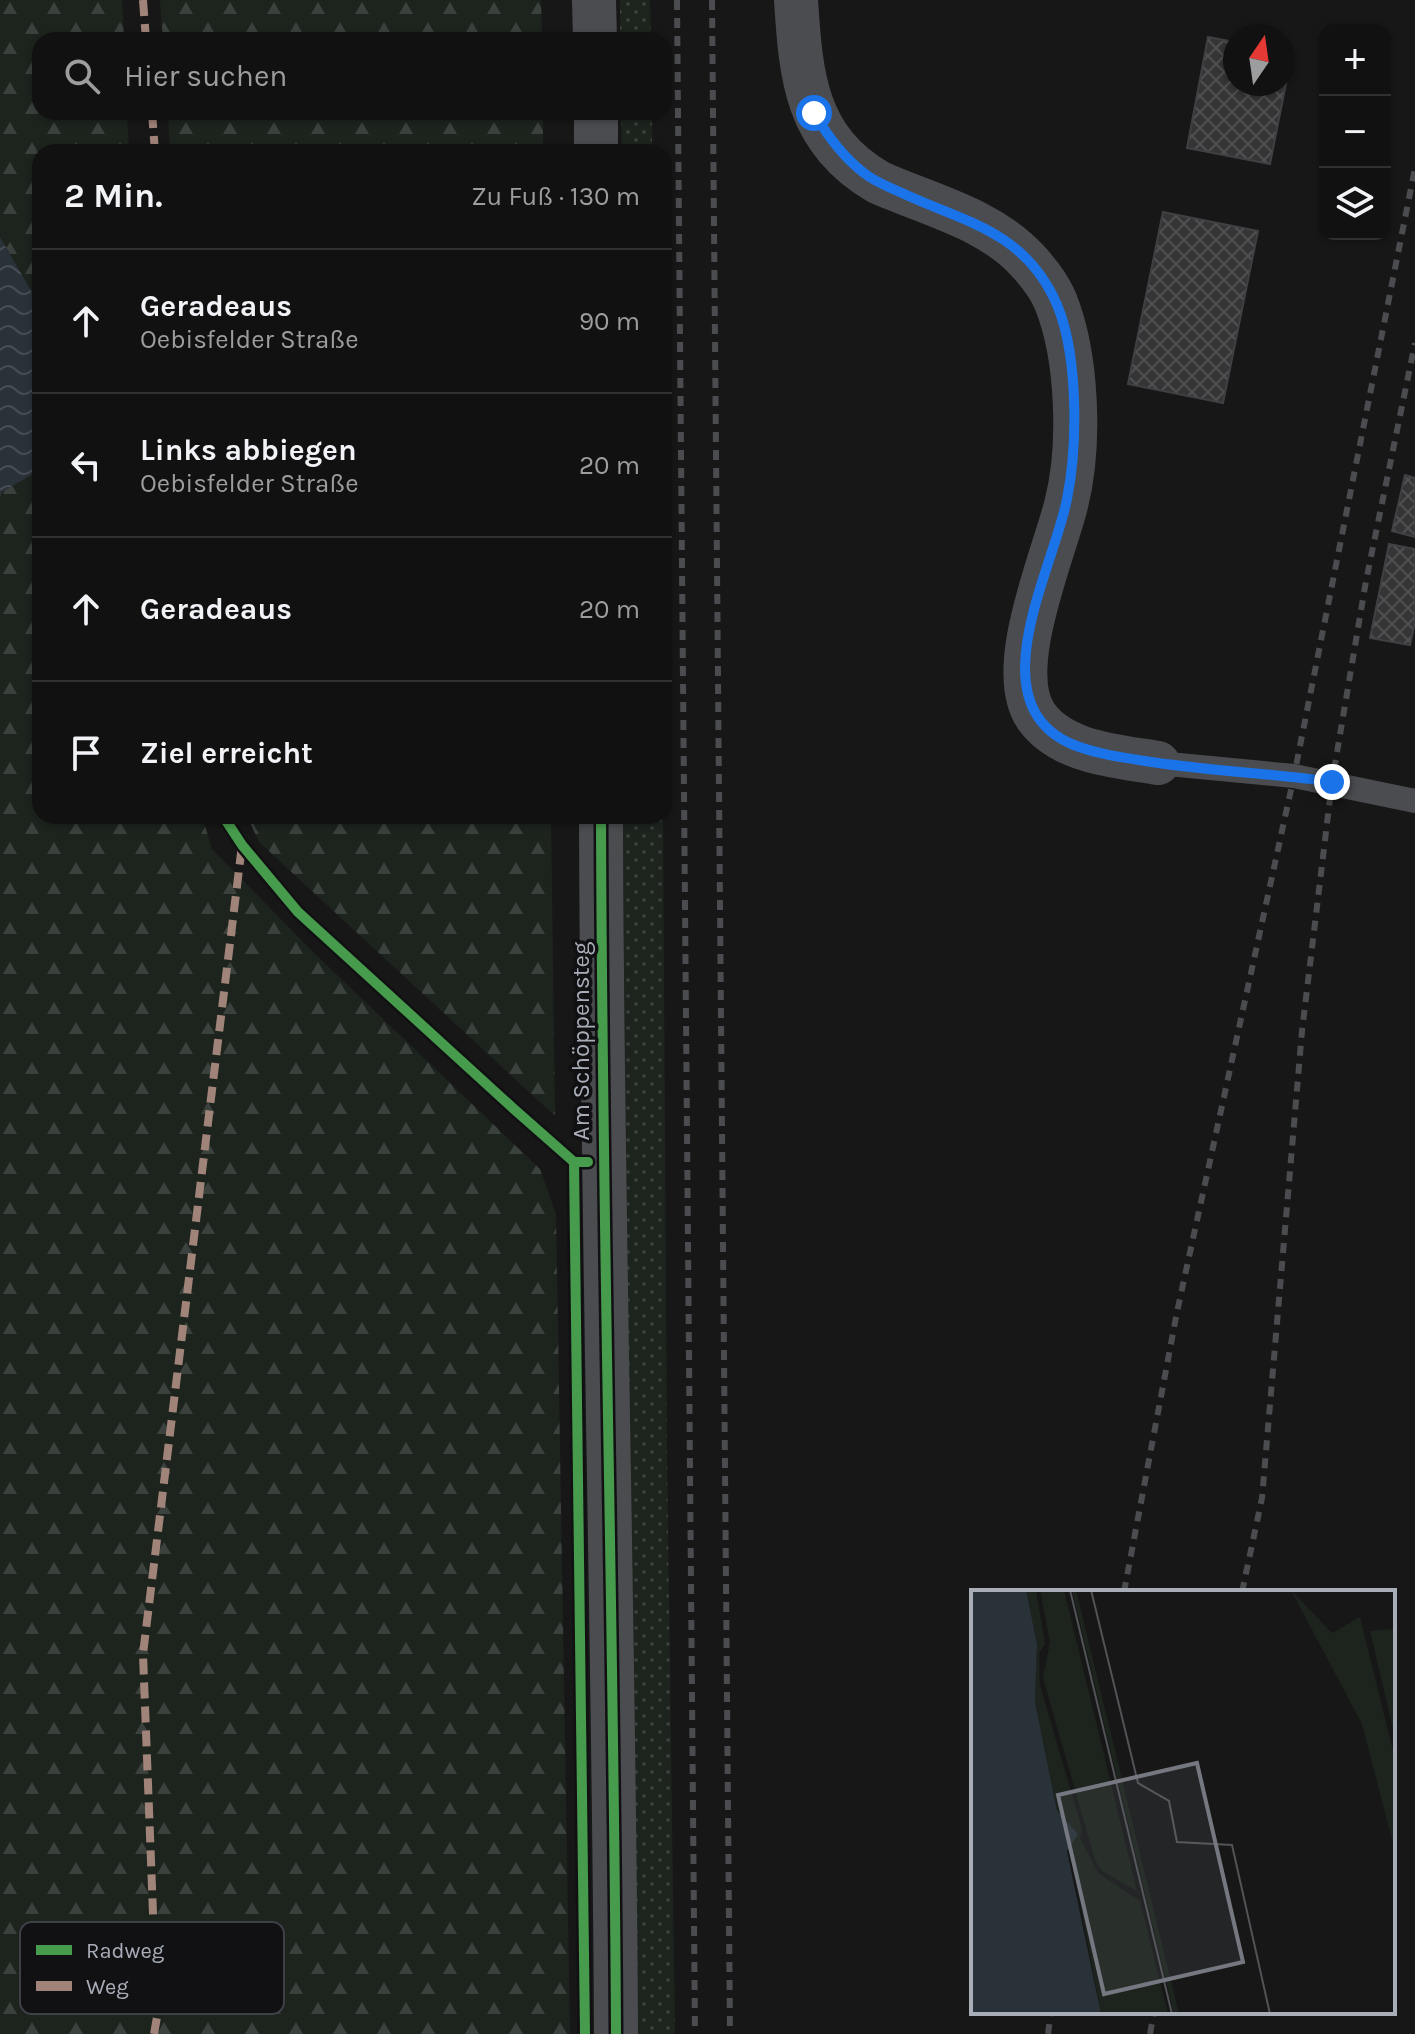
<!DOCTYPE html>
<html lang="de">
<head>
<meta charset="utf-8">
<style>
  :root { --surface:#111; --page:#1e1f1f; --text:#f1f3f6; --muted:#9c9d9f; --line:#303131 }
  body { margin:0; font-family:Karla,sans-serif; background:var(--page); color:var(--text) }
  .controls { position:absolute; right:24px; top:24px; display:grid; overflow:hidden; border-radius:16px; box-shadow:0 2px 6px #0004 }
  .controls button { width:72px; height:72px; display:grid; place-items:center; padding:0; border:0; border-bottom:2px solid var(--line); background:var(--surface); color:var(--text); font:40px sans-serif }
  .compass { position:absolute; left:1223px; top:24px; width:72px; height:72px; border-radius:50%; background:var(--surface); box-shadow:0 2px 6px #0004; rotate:13deg }
  .stop { position:absolute; width:24px; height:24px; margin:-18px; border:6px solid #1a73e8; border-radius:50%; background:#fff }
  .stop.end { background:#1a73e8; border-color:#fff; box-shadow:0 2px 8px #0008 }
  .list { margin:0; padding:0; list-style:none }
  h2 { display:flex; justify-content:space-between; align-items:center; height:104px; margin:0; padding:0 32px; font-size:34px }
  h2 small { font-size:26px; font-weight:400; color:var(--muted) }
  .list li { display:grid; grid-template-columns:52px 1fr auto; gap:24px; align-items:center; box-sizing:border-box; height:144px; padding:0 32px; border-top:2px solid var(--line) }
  .list b { display:block; font-size:30px; white-space:nowrap }
  .list p { margin:0; font-size:26px; white-space:nowrap; color:var(--muted) }
  .list em { font-size:26px; font-style:normal; color:var(--muted) }
  .icon { flex:none; width:44px; height:44px; fill:none; stroke:currentColor; stroke-width:2; stroke-linecap:round; stroke-linejoin:round }
  .map { position:relative; flex:none; width:1415px; height:2034px; overflow:hidden }
  .search { position:absolute; background:var(--surface); box-shadow:0 2px 6px #0004; left:32px; top:32px; width:640px; height:88px; display:flex; align-items:center; gap:20px; box-sizing:border-box; padding:0 28px; border-radius:24px; color:var(--muted); font-size:30px }
  .panel { position:absolute; background:var(--surface); box-shadow:0 2px 6px #0004; left:32px; top:144px; width:640px; height:680px; border-radius:24px }
  .map>svg:first-child { display:block }
  .grass { fill:url(#grass-dots) }
  .forest { fill:url(#forest-firs) }
  .water { fill:url(#water-waves) }
  .building { fill:url(#building-cross-hatch); stroke:#3f4043; stroke-width:2 }
  .lines { fill:none; stroke-linecap:round; stroke-linejoin:round }
  .service { stroke:#4b4c50; stroke-width:24 }
  .minor { stroke:#4b4c50; stroke-width:44 }
  .tertiary { stroke:#4b4c50; stroke-width:44 }
  .rail { stroke:#4b4c4f; stroke-width:6; stroke-dasharray:10 8; stroke-linecap:butt }
  .quiet { stroke:#a18479; stroke-width:8; stroke-dasharray:16 8; stroke-linecap:butt }
  .cycleway-casing { stroke:#111113; stroke-width:15 }
  .cycleway { stroke:#469c4c; stroke-width:10 }
  .route { stroke:#1a73e8; stroke-width:10 }
  .labels { text-anchor:middle; dominant-baseline:central; stroke-width:7; stroke-linejoin:round; paint-order:stroke }
  .street-label { font-size:24px; fill:#a8adb8; stroke:#111113 }
  .inset-road { fill:none; stroke:#515357; stroke-width:2 }
  .view { fill:#757880; fill-opacity:0.15; stroke:#757880; stroke-width:4 }
  .inset-edge { fill:none; stroke:#a8adb8; stroke-width:4 }
  .key { fill:#111113; stroke:#3e4045; stroke-width:2 }
  .key-label { font-size:22px; fill:#a8adb8 }
</style>
</head>
<body>
<div class="map">
<svg width="1415" height="2034" viewBox="0 0 1415 2034">
  <defs>
    <pattern id="grass-dots" width="8" height="8" patternUnits="userSpaceOnUse" patternTransform="scale(2)"><rect width="8" height="8" fill="#1d241e"/><path d="M2 2h.1M6 6h.1" fill="none" stroke="#3b413d" stroke-width="1.8" stroke-linecap="round"/></pattern>
    <pattern id="forest-firs" width="22" height="20" patternUnits="userSpaceOnUse" patternTransform="scale(2)"><rect width="22" height="20" fill="#1d241e"/><path d="M5 1l3.5 6h-7zM16 11l3.5 6h-7z" fill="#3b413d"/></pattern>
    <pattern id="water-waves" width="16" height="10" patternUnits="userSpaceOnUse" patternTransform="scale(2)"><rect width="16" height="10" fill="#2a3239"/><path d="M0 5q4-4 8 0t8 0" fill="none" stroke="#464d54"/></pattern>
    <pattern id="building-cross-hatch" width="8" height="8" patternUnits="userSpaceOnUse" patternTransform="scale(2)"><rect width="8" height="8" fill="#353536"/><path d="M0 0l8 8M0 8l8-8" fill="none" stroke="#4f5051"/></pattern>
  </defs>
  <rect width="100%" height="100%" fill="#171717"/>
  <g class="grass">
    <path d="M 620,0 L 650,0 L 651,40 L 620,40 Z"/>
    <path d="M 621,112 L 652,112 L 652,152 L 622,152 Z"/>
    <path d="M 623,816 L 663,816 L 667,1458 L 675,2034 L 632,2034 Z"/>
  </g>
  <g class="forest">
    <path d="M 0,0 L 122,0 L 124,40 L 40,40 L 40,112 L 127,112 L 129,152 L 40,152 L 40,306 L 0,237 Z"/>
    <path d="M 160,0 L 541,0 L 542,40 L 163,40 Z"/>
    <path d="M 168,112 L 543,112 L 543,152 L 170,152 Z"/>
    <path d="M 40,470 L 40,816 L 202,816 L 212,849 L 314,953 L 540,1169 L 556,1214 L 570,2034 L 0,2034 L 0,498 L 2,492 Z"/>
    <path d="M 247,816 L 551,816 L 555,1116 L 259,842 Z"/>
  </g>
  <path class="water" d="M 0,237 L 40,306 L 40,470 L 2,492 L 0,498 Z"/>
  <g class="building">
    <path d="M 1208,37 L 1235,42 L 1235,84 L 1283,84 L 1283,51 L 1292,53 L 1270,164 L 1187,148 Z"/>
    <path d="M 1163,212 L 1258,231 L 1223,403 L 1128,384 Z"/>
    <path d="M 1405,475 L 1415,478 L 1415,537 L 1392,531 Z"/>
    <path d="M 1389,544 L 1415,549 L 1415,622 L 1410,645 L 1370,638 Z"/>
  </g>
  <g class="lines">
    <path class="service" d="M 1158,763 L 1294,776 L 1415,801"/>
    <path class="minor" d="M 796,0 C 801,76 805,139 878,182 C 929,205 988,218 1027,260 C 1038,272 1049,286 1055,300 C 1078,356 1081,447 1066,505 C 1053,557 1004,669 1036,716 C 1062,753 1117,756 1158,763"/>
    <g class="tertiary">
      <path d="M 594,0 L 595,40"/>
      <path d="M 596,112 L 596,152"/>
      <path d="M 601,816 C 602,1222 614,1628 616,2034"/>
    </g>
    <g class="rail">
      <path d="M 677,0 L 695,2034"/>
      <path d="M 712,0 L 730,2034"/>
      <path d="M 1124,1592 L 1177,1312 L 1294,776 L 1415,168"/>
      <path d="M 1242,1592 L 1262,1498 L 1302,1031 L 1332,782 L 1366,581 L 1415,343"/>
      <path d="M 1048,2034 L 1051,2012"/>
      <path d="M 1150,2034 L 1154,2012"/>
    </g>
    <g class="quiet">
      <path d="M 143,0 L 146,40"/>
      <path d="M 152,112 L 155,152"/>
      <path d="M 154,2034 L 157,2017 L 143,1654 L 242,845"/>
    </g>
    <g class="cycleway-casing">
      <g id="cycleway">
        <path d="M 223,816 L 242,845 L 298,912 L 515,1110 L 574,1162 L 588,1162"/>
        <path d="M 601,816 C 602,1222 614,1628 616,2034"/>
        <path d="M 574,1162 L 585,2034"/>
      </g>
    </g>
    <use href="#cycleway" class="cycleway"/>
  </g>
  <g class="lines">
    <path class="route" d="M 814,113 C 827,135 843,157 864,173 C 875,182 889,187 902,193 C 962,221 1020,230 1053,296 C 1079,347 1078,444 1067,499 C 1053,571 976,705 1074,745 C 1097,754 1121,757 1145,761 C 1207,771 1270,773 1332,782"/>
  </g>
  <g class="labels">
    <g class="street-label">
      <text transform="translate(581 1041) rotate(-90)">Am Schöppensteg</text>
    </g>
  </g>
  <g transform="translate(971 1590)">
    <rect width="424" height="424" fill="#171717"/>
    <path d="M 101,0 L 105,0 L 208,424 L 203,424 ZM 320,0 L 361,43 L 389,27 L 424,169 L 424,261 L 391,134 ZM 424,39 L 424,147 L 399,41 Z" fill="#1d241e"/>
    <path d="M 55,0 L 65,0 L 74,54 L 68,63 L 69,95 L 111,239 L 109,248 L 127,283 L 169,311 L 197,424 L 130,424 L 98,253 L 86,221 L 64,112 L 66,54 ZM 69,0 L 93,0 L 166,301 L 131,281 L 124,270 L 72,88 L 79,52 Z" fill="#1d241e"/>
    <path d="M 0,0 L 55,0 L 66,54 L 64,112 L 86,221 L 107,244 L 96,261 L 130,424 L 0,424 Z" fill="#2a3239"/>
    <path class="inset-road" d="M 99,0 L 201,424M 120,0 L 167,193 L 198,211 L 206,252 L 261,255 L 299,424"/>
    <path class="view" d="M 226,173 L 272,372 L 133,404 L 87,205 Z"/>
    <rect width="424" height="424" class="inset-edge"/>
  </g>
  <rect x="20" y="1922" width="264" height="92" rx="12" class="key"/>
  <rect x="36" y="1945" width="36" height="10" fill="#469c4c"/>
  <rect x="36" y="1981" width="36" height="10" fill="#a18479"/>
  <g class="key-label">
    <text x="86" y="1958">Radweg</text>
    <text x="86" y="1994">Weg</text>
  </g>
</svg>
<div class="controls">
<button>+</button>
<button>−</button>
<button><svg class="icon" aria-label="layers" viewBox="0 0 24 24"><path d="M12 4l9 5-9 5-9-5zM3 14l9 5 9-5"/></svg></button>
</div>
<svg class="compass" viewBox="-18 -18 36 36"><path d="M0-13l5 13h-10z" fill="#e53935"/><path d="M0 13l5-13h-10z" fill="#9c9d9f"/></svg>
<div class="stop" style="left:814px;top:113px"></div>
<div class="stop end" style="left:1332px;top:782px"></div>
<div class="search"><svg class="icon" aria-label="search" viewBox="0 0 24 24"><circle cx="10" cy="10" r="6"/><path d="M15 15l6 6"/></svg>Hier suchen</div>
<section class="panel">
<h2>2 Min.<small>Zu Fuß · 130 m</small></h2>
<ul class="list">
<li><svg class="icon" aria-label="ahead" viewBox="0 0 24 24"><path d="M12 20V5M6 11l6-6 6 6"/></svg><div><b>Geradeaus</b><p>Oebisfelder Straße</p></div><em>90 m</em></li>
<li><svg class="icon" aria-label="left" viewBox="0 0 24 24"><path d="M17 20v-9H6M10 6l-5 5 5 5"/></svg><div><b>Links abbiegen</b><p>Oebisfelder Straße</p></div><em>20 m</em></li>
<li><svg class="icon" aria-label="ahead" viewBox="0 0 24 24"><path d="M12 20V5M6 11l6-6 6 6"/></svg><div><b>Geradeaus</b></div><em>20 m</em></li>
<li><svg class="icon" aria-label="arrive" viewBox="0 0 24 24"><path d="M6 21V4h12l-3 4 3 4H6"/></svg><div><b>Ziel erreicht</b></div></li>
</ul>
</section>
</div>
</body>
</html>
